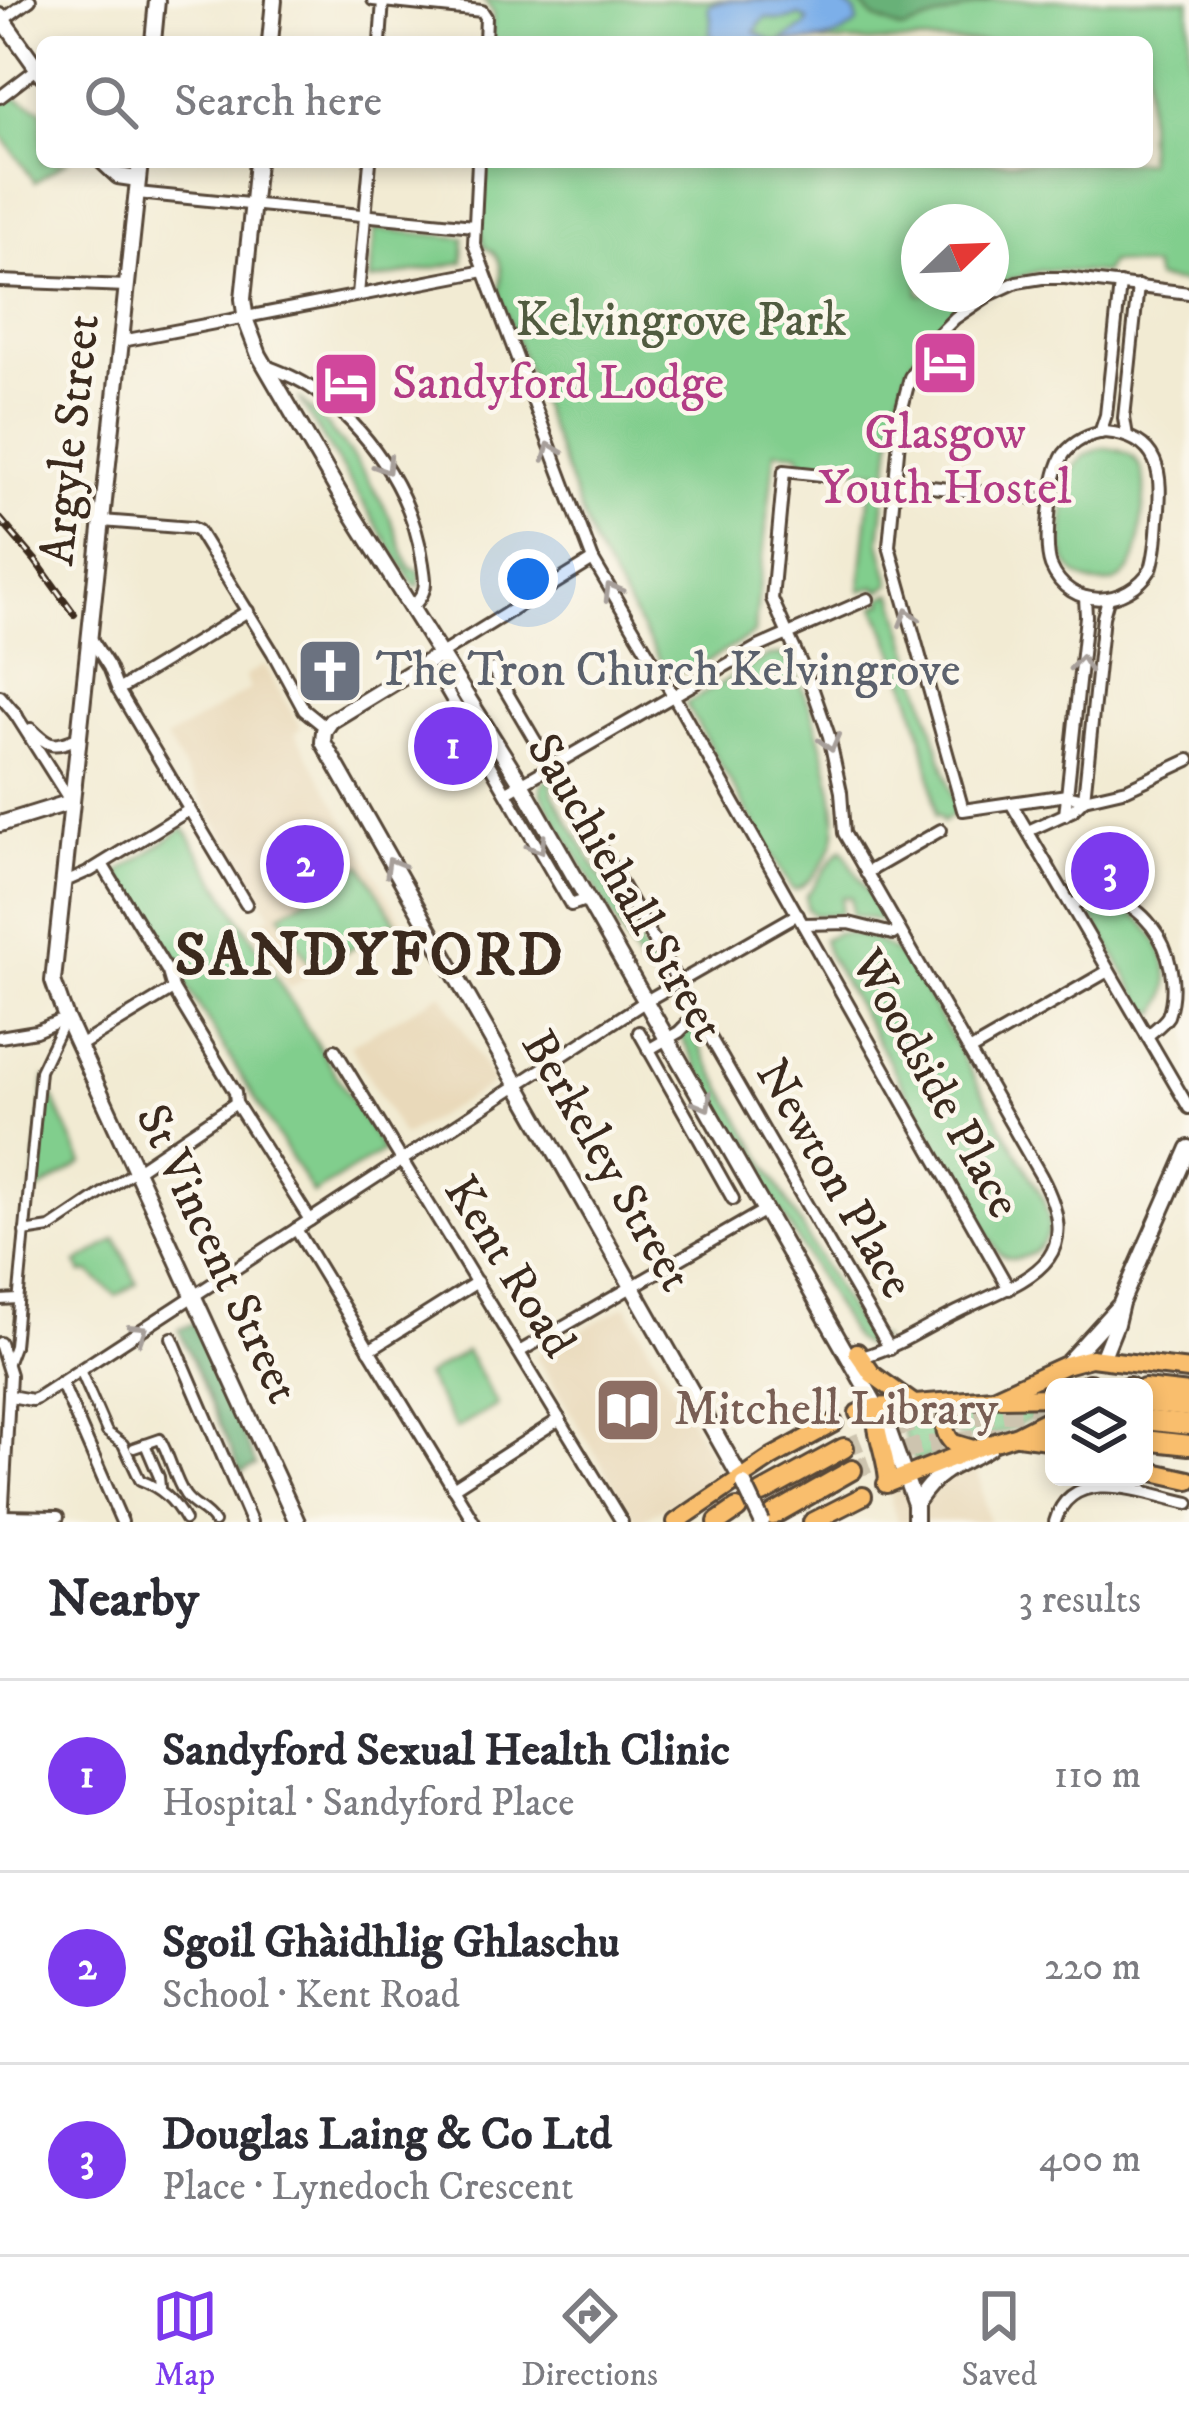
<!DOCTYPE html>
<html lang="en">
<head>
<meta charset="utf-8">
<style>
  :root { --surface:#fff; --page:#f7f7f7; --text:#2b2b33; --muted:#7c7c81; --line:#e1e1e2; --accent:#7c3aed }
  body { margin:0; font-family:"IM FELL DW Pica",serif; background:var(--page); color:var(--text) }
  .controls { position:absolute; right:36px; bottom:36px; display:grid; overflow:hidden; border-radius:18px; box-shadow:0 6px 18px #0003 }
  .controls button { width:108px; height:108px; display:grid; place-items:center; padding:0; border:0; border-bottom:3px solid var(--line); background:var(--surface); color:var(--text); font:60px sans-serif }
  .compass { position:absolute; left:901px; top:204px; width:108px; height:108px; border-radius:50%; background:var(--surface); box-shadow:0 6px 18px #0003; rotate:67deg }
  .you { position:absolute; left:528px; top:579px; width:42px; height:42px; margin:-30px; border:9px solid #fff; border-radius:50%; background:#1a73e8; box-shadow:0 0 0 18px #1a73e833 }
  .badge { display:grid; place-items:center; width:78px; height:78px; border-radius:50%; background:var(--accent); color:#fff; font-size:39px; font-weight:700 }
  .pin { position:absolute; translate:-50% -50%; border:6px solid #fff; box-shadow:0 3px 12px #0006 }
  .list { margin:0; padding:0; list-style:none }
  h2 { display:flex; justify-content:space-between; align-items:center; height:156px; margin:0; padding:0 48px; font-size:51px }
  h2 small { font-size:39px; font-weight:400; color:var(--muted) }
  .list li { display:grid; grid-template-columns:78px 1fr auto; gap:36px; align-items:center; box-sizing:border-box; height:192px; padding:0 48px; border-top:3px solid var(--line) }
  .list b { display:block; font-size:45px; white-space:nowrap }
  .list p { margin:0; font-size:39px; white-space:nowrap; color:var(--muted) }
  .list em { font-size:39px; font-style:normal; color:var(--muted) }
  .icon { flex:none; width:66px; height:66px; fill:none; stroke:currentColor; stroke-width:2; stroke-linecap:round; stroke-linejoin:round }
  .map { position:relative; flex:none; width:1189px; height:1522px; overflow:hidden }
  .search { position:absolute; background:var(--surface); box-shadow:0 6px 18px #0003; left:36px; right:36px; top:36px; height:132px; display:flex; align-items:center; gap:30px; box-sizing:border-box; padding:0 42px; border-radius:18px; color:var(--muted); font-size:45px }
  .sheet { height:732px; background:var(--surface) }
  nav { display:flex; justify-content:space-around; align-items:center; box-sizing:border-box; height:168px; border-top:3px solid var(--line); background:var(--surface); font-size:33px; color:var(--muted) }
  nav a { display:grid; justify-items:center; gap:6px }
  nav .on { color:var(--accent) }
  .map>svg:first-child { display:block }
  .built { fill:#e9d9ba }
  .green { fill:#81ce8d; stroke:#5e7c56; stroke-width:3 }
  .forest { fill:#68b178; stroke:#526e4b; stroke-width:3 }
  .water { fill:#7cafe9; stroke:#5c6c84; stroke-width:3 }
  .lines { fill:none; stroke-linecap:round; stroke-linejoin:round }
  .motorway-tunnel { stroke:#cdc4af; stroke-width:18; stroke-dasharray:18 9; stroke-linecap:butt }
  .pedestrian-casing { stroke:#564739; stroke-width:14 }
  .minor-casing { stroke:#564739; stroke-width:16 }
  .tertiary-casing { stroke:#564739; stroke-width:20 }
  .primary-casing { stroke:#564739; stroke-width:22 }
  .motorway-casing { stroke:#564739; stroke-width:24 }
  .pedestrian { stroke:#fff; stroke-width:8 }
  .minor { stroke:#fff; stroke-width:10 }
  .tertiary { stroke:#fff; stroke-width:14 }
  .primary { stroke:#f9be6d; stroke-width:16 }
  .motorway { stroke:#f9be6d; stroke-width:18 }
  .rail-casing { stroke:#3b2a1e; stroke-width:8 }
  .rail { stroke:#fbf7ec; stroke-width:3; stroke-dasharray:9; stroke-linecap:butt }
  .tertiary-bridge-casing { stroke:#564739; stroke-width:20; stroke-linecap:butt }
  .tertiary-bridge { stroke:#fff; stroke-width:14 }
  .oneway { stroke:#a79f9a }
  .labels { text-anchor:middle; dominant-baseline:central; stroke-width:9; stroke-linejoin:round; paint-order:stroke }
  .park-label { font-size:48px; fill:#505b3f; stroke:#fbf7ec }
  .hotel-label { font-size:48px; fill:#b23c85; stroke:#fbf7ec; text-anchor:start }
  .street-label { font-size:48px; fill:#3b2a1e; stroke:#fbf7ec }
  .worship-label { font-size:48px; fill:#5b616d; stroke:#fbf7ec; text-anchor:start }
  .education-label { font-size:48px; fill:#785e54; stroke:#fbf7ec; text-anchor:start }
  .district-label { font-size:60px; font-weight:bold; letter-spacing:3px; fill:#3b2a1e; stroke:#fbf7ec }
</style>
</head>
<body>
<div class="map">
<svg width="1189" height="1522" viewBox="0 0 1189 1522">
  <rect width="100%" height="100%" fill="#fbf7ec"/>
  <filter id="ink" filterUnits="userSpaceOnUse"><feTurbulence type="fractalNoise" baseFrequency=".00833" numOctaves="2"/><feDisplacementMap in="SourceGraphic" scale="24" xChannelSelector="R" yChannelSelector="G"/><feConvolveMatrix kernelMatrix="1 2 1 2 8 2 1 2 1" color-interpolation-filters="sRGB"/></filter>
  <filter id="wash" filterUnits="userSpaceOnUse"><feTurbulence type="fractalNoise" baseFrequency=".004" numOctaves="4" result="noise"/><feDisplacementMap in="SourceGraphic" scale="48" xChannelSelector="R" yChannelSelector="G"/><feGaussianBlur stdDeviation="2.7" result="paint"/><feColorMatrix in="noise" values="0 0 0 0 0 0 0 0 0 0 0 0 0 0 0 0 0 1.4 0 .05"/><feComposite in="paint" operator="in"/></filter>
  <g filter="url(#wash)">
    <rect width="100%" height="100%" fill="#f2ebd3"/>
    <g class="built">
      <path d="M 264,665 L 301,728 L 295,733 L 403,922 L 289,988 L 251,928 L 271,915 L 166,739 L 250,689 L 245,676 Z"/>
      <path d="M 442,993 L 494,1083 L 403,1136 L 350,1045 Z"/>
      <path d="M 626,1305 L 718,1468 L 715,1476 L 703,1486 L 637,1522 L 536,1356 Z"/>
      <path d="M 974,1452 L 989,1522 L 897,1522 L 886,1484 Z"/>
    </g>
    <g class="green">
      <path d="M 483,0 L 1189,0 L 1189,284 L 1156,279 L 1153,267 L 1110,262 L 1103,273 L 1042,270 L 991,286 L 991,222 L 919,222 L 919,294 L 976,294 C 903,346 897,386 889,469 L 885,472 L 802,463 L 799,453 L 775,451 L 754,634 L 689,672 L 663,666 L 594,546 L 499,294 C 502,276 505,254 484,247 L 481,233 L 485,162 L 1147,162 L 1147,42 L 491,42 L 493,12 Z"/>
      <path d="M 14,97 L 42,110 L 42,162 L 66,162 L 35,182 L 0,133 L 0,104 Z"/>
      <path d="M 375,229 L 464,238 L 463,262 L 370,281 Z"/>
      <path d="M 298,398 C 338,433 369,474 392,522 C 399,537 403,553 410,568 L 420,571 L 419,587 L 415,586 Z"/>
      <path d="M 1104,448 C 1150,451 1146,483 1142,517 C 1139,546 1136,590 1095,583 C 1083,581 1071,572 1066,561 C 1059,546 1065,482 1074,468 C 1080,456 1092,451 1104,448 Z"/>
      <path d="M 870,490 L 882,493 L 885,497 L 880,541 L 891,584 L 879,591 L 876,586 L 861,591 L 860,589 Z"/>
      <path d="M 892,593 L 895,598 L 955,805 L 954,814 L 943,822 L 939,815 L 936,816 C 928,742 907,675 875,606 L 884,603 L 882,597 Z"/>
      <path d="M 780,655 C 808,671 843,806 834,839 C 829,858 813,881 796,890 L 791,888 L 686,704 L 768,656 Z"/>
      <path d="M 551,776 L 552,793 L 650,963 L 666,972 L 652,977 L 642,968 L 542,795 L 541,785 Z"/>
      <path d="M 184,828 L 383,1151 L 313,1194 L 118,873 Z"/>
      <path d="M 842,849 L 882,917 L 881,921 L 852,915 L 851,897 L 842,897 L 841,914 L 814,915 L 807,909 L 806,896 C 817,883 831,858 842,849 Z"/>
      <path d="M 362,865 L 396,922 L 314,971 L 280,914 Z"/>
      <path d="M 1103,904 C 1118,907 1135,913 1145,925 C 1166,948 1178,987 1157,1013 L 1147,1011 L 1093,918 L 1091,911 L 1095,906 Z"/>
      <path d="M 837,933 C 868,934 892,944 912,969 L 1042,1196 C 1045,1205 1049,1215 1049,1225 C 1048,1249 1017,1269 998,1252 L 827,953 L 823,939 Z"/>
      <path d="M 693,1025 L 696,1029 L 694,1037 L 859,1328 L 863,1333 L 881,1339 L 865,1346 L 854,1339 L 680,1035 Z"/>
      <path d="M 45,1080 L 83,1163 L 33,1194 Z"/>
      <path d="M 116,1239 L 137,1283 L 116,1296 L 89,1272 L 82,1273 L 77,1263 Z"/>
      <path d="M 466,1351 L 498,1405 L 456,1429 L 425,1376 Z"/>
      <path d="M 1048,1404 L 1049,1407 C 1025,1424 987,1444 958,1437 C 949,1424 956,1416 969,1411 Z"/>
      <path d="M 941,1413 L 950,1450 L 915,1462 L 899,1421 L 901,1416 Z"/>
    </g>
    <g class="forest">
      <path d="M 856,0 L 993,0 L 902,30 L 874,18 Z"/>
      <path d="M 194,1323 L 256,1465 L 241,1472 L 179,1330 Z"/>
    </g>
    <path class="water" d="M 729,0 L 839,0 L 855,12 L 858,22 C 836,44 809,42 780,42 L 804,27 L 808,20 L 799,15 C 794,17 790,19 784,20 C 765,21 768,9 755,32 L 774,42 L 718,42 L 710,35 L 711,18 L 708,8 L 711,4 Z"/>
  </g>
  <g filter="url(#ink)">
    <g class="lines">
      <g class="motorway-tunnel">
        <path d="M 949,1421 L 1011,1413 L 1054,1414"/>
        <path d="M 844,1448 L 892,1429 L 961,1410"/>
        <path d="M 852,1470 L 919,1446 L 1011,1435"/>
      </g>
      <g class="pedestrian-casing">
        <g id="pedestrian">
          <path d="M 63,883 L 90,871"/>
          <path d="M 24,1232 L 50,1228 L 135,1171"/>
          <path d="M 0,1300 L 18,1299"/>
          <path d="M 8,1362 L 14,1346 L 40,1071 L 65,1019"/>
          <path d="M 80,1370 L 107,1432 L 123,1444 L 140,1480 C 161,1488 174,1500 185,1520"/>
          <path d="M 145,1444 L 159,1477 L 160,1487"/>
          <path d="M 134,1448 L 160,1439 C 170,1456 174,1478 185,1495 C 193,1507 206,1509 214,1522"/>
        </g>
      </g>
      <g class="minor-casing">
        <g id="minor">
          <path d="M 373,0 L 482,11 L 486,17 L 485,42"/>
          <path d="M 3,20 L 30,0"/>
          <path d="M 380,42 L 383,1"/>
          <path d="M 0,97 L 38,68"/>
          <path d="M 478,162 L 474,244 L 593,560 L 673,695 L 1009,1289"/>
          <path d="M 137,193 L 474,226"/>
          <path d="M 0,281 L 127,286"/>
          <path d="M 1189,293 L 1065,278 L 1042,278 L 1017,282 L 989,295 L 955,318 L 936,337 L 910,377 L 902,408 L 889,546 L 963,810 L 1011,803 L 1189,1108"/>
          <path d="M 358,295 L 370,162"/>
          <path d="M 122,341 L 484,271"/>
          <path d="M 266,366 C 287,374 306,382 324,397 C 375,438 414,499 423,564 C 424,573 427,584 423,592 C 421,598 416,603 412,608"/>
          <path d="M 1105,432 C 1161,437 1163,474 1158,519 C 1157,536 1156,553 1151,569 C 1128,606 1070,612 1051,566 C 1043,545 1051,472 1064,454 C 1074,441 1090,434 1105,432 Z"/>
          <path d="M 1100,433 L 1106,415 L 1120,284"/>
          <path d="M 1127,436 L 1124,418 L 1138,286"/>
          <path d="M 831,476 L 784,471 L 772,599 L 813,690 L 829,736 L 841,792 L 844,833 L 1041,1176 C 1089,1266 1024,1279 957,1312 C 926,1327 899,1346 865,1356 L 857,1352"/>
          <path d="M 894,483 L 1052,500"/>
          <path d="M 102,521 L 192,528 L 198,531 L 273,653 L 304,710 L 325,727"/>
          <path d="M 90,637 L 109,667 L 118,690 L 246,904"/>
          <path d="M 441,654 L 593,560"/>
          <path d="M 493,669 L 550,766"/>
          <path d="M 457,679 L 444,686 L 571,905 L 588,899"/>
          <path d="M 118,690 L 248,611"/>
          <path d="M 0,696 L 17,716"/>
          <path d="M 14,712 L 71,802"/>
          <path d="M 31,729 C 50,748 53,748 78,738"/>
          <path d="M 552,765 L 678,982"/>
          <path d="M 507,792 L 756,648 L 868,599"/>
          <path d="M 1084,799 L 1103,617 L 1108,599"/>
          <path d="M 1011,803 L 1067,795 L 1084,799 L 1127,789 L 1189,760"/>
          <path d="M 1065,815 L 1086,616 L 1085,597"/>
          <path d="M 1028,831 L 1072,811 L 1084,799"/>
          <path d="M 102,864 L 168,972 L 173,989 L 235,1092 L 236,1103 L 310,1220"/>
          <path d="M 90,871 L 189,810"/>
          <path d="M 866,873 L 941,830"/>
          <path d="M 1071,905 C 1135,873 1189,955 1168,1016 C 1163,1024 1154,1030 1147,1036"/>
          <path d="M 803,924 L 849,923 L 893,934 L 899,930"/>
          <path d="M 639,1032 L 733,1199"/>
          <path d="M 0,1037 L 36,1031 L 66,1018"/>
          <path d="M 79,1046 L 173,989"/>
          <path d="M 335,1050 L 622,1522"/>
          <path d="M 648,1050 L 679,1032 L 694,1017 L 699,1018 L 890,1349"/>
          <path d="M 969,1051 L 1108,971"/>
          <path d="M 137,1170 L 236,1103"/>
          <path d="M 296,1229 L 474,1522"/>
          <path d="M 172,1338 L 251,1522"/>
          <path d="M 0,1343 L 10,1375 L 2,1522"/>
          <path d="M 369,1350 L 477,1282"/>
          <path d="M 519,1352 L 765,1210"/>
          <path d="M 61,1382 L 122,1522"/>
          <path d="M 10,1396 L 32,1400 L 37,1398 L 646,1001 L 798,914"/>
          <path d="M 453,1488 L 560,1419"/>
          <path d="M 2,1516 L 58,1517"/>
          <path d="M 1055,1522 C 1072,1462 1146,1494 1189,1503"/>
        </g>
      </g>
      <g class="tertiary-casing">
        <g id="tertiary">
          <path d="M 0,16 L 42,75"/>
          <path d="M 153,42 L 157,0"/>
          <path d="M 270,42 L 274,0"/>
          <path d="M 103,162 L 118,176 L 138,179"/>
          <path d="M 140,162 L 53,981 L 66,1018 L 297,1522"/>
          <path d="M 257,162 L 243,299 L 246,321 L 259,355 L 341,496 L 521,783 L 885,1421 L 915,1504 L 915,1522"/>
          <path d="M 441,654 L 331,721 L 324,731 L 323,742 L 744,1484"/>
          <path d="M 0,824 L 71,802"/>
          <path d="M 1102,1359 L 1116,1324 L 1121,1303 L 1189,1148"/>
          <path d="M 1065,1365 L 1118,1307"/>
          <path d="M 915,1504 C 923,1493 931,1481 943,1473 C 958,1462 975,1458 990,1447"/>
        </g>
      </g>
      <g class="primary-casing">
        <g id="primary">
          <path d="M 857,1352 L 872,1374 L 914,1404"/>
          <path d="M 1000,1398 L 1054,1397"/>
          <path d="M 963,1401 C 948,1412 937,1427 953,1443 L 973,1449"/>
          <path d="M 876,1407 C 874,1435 888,1457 888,1483"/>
          <path d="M 858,1413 L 876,1407 L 993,1398 L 1065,1365 L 1091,1358 L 1189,1370"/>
          <path d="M 1018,1436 L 1054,1441"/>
          <path d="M 1144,1470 L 1189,1480"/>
          <path d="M 886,1484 L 974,1449 L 1017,1435 L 1054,1416"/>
          <path d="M 676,1522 L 772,1457 L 834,1423"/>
          <path d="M 812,1522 L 863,1496"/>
        </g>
      </g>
      <g class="motorway-casing">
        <g id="motorway">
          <path d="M 1088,1387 L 1089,1384"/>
          <path d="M 1127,1387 L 1129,1387"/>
          <path d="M 1144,1389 L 1189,1394"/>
          <path d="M 1144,1402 L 1189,1407"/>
          <path d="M 1144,1420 L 1189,1425"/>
          <path d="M 1144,1440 L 1189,1445"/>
          <path d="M 762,1493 L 844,1448"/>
          <path d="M 773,1515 L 852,1470"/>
          <path d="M 718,1522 L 737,1509"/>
        </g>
      </g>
      <use href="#pedestrian" class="pedestrian"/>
      <use href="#minor" class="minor"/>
      <use href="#tertiary" class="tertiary"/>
      <use href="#primary" class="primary"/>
      <use href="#motorway" class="motorway"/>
      <g class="rail-casing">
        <path id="rail" d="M 0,519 L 35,560 L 74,614"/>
      </g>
      <use href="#rail" class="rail"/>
      <g class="tertiary-bridge-casing">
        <path id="tertiary-bridge" d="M 744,1484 L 762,1522"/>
      </g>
      <use href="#tertiary-bridge" class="tertiary-bridge"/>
    </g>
    <defs><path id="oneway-chevron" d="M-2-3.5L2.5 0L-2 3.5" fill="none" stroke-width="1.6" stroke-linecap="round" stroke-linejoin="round" transform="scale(3)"/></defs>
    <g class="oneway">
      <use href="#oneway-chevron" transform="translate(551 451) rotate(-111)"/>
      <use href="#oneway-chevron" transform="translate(385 466) rotate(58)"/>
      <use href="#oneway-chevron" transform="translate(612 591) rotate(-121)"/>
      <use href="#oneway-chevron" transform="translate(908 617) rotate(-106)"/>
      <use href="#oneway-chevron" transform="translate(1081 664) rotate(-84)"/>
      <use href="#oneway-chevron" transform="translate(830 743) rotate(75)"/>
      <use href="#oneway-chevron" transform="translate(538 846) rotate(60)"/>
      <use href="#oneway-chevron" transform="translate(393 866) rotate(-120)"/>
      <use href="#oneway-chevron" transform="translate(704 1103) rotate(60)"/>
      <use href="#oneway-chevron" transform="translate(139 1332) rotate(-33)"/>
    </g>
  </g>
  <defs>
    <g id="hotel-square" transform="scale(3.45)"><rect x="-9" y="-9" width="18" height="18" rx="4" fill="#d1479c" stroke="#fbf7ec"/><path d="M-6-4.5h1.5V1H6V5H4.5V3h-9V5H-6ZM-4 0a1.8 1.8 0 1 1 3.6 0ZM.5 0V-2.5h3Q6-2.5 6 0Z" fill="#fff"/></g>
    <g id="church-square" transform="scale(3.45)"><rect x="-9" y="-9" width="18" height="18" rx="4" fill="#6b7280" stroke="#fbf7ec"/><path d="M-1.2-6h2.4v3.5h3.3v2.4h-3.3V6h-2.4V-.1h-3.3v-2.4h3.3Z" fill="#fff"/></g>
    <g id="library-square" transform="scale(3.45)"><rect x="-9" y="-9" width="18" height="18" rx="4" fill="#8d6e63" stroke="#fbf7ec"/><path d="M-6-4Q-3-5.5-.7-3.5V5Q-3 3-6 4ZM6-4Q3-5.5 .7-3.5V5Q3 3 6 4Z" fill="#fff"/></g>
  </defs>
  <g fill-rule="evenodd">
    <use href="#hotel-square" x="945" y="363"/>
    <use href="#hotel-square" x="346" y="384"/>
    <use href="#church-square" x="330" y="671"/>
    <use href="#library-square" x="628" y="1410"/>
  </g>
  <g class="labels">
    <g class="park-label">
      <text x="681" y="321">Kelvingrove Park</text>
    </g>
    <g class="hotel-label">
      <text x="392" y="384">Sandyford Lodge</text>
      <text x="945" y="434" text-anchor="middle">Glasgow<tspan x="945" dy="55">Youth Hostel</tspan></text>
    </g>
    <g class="street-label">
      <text transform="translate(71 440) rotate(-84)">Argyle Street</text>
      <text transform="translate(625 888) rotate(60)">Sauchiehall Street</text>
      <text transform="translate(935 1084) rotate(61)">Woodside Place</text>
      <text transform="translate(606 1161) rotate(60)">Berkeley Street</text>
      <text transform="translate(834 1179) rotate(60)">Newton Place</text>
      <text transform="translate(217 1254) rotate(65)">St Vincent Street</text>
      <text transform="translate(509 1267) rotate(58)">Kent Road</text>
    </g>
    <g class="worship-label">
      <text x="376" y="671">The Tron Church Kelvingrove</text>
    </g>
    <g class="education-label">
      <text x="674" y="1410">Mitchell Library</text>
    </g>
    <g class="district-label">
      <text x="370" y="956">SANDYFORD</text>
    </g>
  </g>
</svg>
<div class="controls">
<button><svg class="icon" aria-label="layers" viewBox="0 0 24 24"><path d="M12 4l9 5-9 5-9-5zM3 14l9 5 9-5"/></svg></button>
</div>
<svg class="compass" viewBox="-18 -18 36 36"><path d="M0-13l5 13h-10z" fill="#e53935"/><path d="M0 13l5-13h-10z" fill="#7c7c81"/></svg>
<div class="you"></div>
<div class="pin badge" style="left:453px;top:746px">1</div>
<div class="pin badge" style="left:305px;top:864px">2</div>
<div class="pin badge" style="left:1110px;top:871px">3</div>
<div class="search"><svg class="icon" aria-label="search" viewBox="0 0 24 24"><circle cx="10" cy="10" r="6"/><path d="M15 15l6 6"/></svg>Search here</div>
</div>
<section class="sheet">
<h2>Nearby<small>3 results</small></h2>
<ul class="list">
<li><span class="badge">1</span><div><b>Sandyford Sexual Health Clinic</b><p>Hospital · Sandyford Place</p></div><em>110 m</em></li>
<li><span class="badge">2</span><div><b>Sgoil Ghàidhlig Ghlaschu</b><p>School · Kent Road</p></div><em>220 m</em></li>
<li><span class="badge">3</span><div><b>Douglas Laing &amp; Co Ltd</b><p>Place · Lynedoch Crescent</p></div><em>400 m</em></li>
</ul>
</section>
<nav>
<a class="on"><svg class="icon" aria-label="map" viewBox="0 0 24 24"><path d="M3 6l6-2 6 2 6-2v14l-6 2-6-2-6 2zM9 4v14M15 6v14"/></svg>Map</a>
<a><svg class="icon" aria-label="directions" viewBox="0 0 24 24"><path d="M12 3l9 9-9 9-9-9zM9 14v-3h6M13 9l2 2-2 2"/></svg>Directions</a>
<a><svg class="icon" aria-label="saved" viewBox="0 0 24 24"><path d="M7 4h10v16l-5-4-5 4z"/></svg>Saved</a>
</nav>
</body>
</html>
